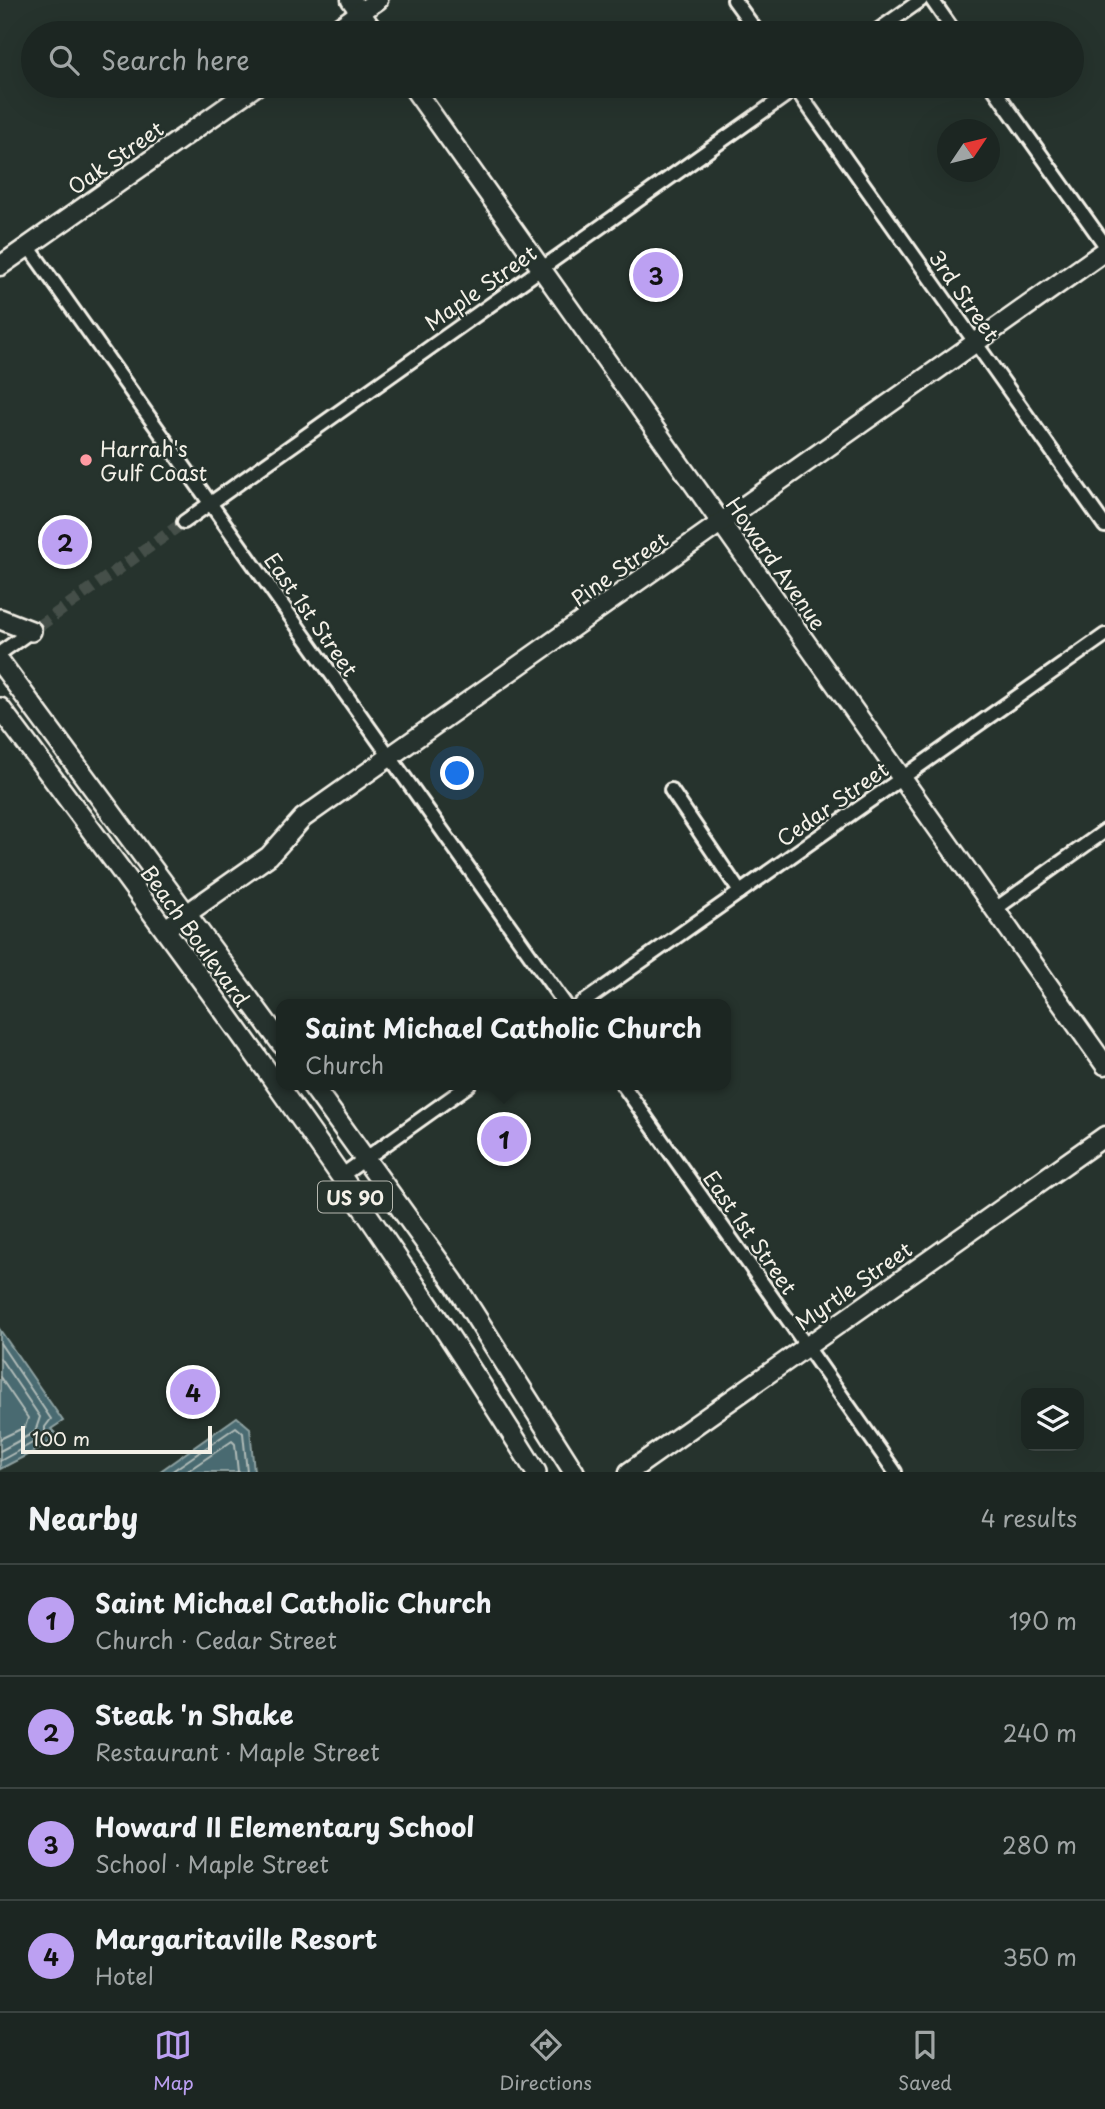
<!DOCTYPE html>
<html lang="en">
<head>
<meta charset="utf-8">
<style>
  :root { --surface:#1c2622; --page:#252e2a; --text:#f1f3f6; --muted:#a0a5a5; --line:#3a4340; --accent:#bca0f2 }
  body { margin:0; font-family:"Playpen Sans",sans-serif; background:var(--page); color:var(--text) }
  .controls { position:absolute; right:21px; bottom:21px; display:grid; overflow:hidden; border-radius:14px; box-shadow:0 7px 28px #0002 }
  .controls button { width:63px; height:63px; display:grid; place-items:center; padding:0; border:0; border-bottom:2px solid var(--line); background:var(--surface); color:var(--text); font:35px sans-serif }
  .compass { position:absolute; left:937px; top:119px; width:63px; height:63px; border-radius:50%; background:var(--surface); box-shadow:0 7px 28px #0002; rotate:55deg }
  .scale { position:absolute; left:21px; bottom:18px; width:191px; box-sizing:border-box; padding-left:7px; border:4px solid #f4f1e8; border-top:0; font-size:19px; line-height:24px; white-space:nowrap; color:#f4f1e8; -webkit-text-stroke:5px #26332d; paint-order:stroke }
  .you { position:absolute; left:458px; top:774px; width:24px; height:24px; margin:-18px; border:5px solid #fff; border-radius:50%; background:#1a73e8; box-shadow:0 0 0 10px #1a73e833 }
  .badge { display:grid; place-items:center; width:46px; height:46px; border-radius:50%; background:var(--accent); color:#111; font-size:23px; font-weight:700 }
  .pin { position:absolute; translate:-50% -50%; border:4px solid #fff; box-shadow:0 2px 7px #0006 }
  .popup { position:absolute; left:276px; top:999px; width:455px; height:91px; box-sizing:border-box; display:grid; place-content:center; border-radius:14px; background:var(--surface); filter:drop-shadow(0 2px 5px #0005); font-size:23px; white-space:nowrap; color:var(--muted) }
  .popup b { font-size:26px; color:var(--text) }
  .popup::after { content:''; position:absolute; left:50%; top:100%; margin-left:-14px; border:14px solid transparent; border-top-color:var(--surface) }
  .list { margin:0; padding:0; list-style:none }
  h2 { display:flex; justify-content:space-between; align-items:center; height:91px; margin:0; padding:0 28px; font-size:30px }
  h2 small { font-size:23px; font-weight:400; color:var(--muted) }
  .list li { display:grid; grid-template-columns:46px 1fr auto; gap:21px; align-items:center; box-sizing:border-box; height:112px; padding:0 28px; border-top:2px solid var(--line) }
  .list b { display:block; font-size:26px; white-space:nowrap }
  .list p { margin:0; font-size:23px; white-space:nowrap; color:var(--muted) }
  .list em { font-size:23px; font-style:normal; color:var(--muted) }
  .icon { flex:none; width:38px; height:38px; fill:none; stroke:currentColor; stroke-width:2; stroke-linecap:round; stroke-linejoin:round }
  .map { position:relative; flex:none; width:1105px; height:1472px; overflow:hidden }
  .search { position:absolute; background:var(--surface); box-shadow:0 7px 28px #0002; left:21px; right:21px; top:21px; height:77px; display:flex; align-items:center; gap:18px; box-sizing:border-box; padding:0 24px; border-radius:38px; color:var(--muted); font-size:26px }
  .sheet { height:539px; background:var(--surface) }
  nav { display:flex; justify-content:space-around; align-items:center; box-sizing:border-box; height:98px; border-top:2px solid var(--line); background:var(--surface); font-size:19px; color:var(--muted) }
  nav a { display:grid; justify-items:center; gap:4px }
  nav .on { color:var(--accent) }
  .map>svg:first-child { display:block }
  .water { fill:#4a6b71; stroke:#8ea1a1; stroke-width:2 }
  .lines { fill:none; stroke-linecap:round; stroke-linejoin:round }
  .shore { stroke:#b0bbb8; stroke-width:2 }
  .street-tunnel { stroke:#455049; stroke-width:12; stroke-dasharray:12 6; stroke-linecap:butt }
  .street-casing { stroke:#f4f1e8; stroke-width:18 }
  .secondary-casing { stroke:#f4f1e8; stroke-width:23 }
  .primary-casing { stroke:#f4f1e8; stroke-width:24 }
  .street { stroke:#26332d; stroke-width:12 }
  .secondary { stroke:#26332d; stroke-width:18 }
  .primary { stroke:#26332d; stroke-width:19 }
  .poi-dot { fill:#ff9aa2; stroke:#26332d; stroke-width:2.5 }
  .labels { text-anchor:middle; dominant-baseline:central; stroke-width:5; stroke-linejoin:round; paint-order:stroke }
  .shield { fill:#26332d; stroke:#b6b8b0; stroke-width:2 }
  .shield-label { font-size:19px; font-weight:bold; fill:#f4f1e8 }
  .street-label { font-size:21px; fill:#f4f1e8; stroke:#26332d }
  .poi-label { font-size:21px; fill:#f4f1e8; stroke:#26332d; text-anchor:start }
</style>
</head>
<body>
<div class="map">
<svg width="1105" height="1472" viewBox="0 0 1105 1472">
  <rect width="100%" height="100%" fill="#26332d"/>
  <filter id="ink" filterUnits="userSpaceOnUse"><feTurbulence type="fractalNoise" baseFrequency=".0143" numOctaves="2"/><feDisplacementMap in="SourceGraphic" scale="14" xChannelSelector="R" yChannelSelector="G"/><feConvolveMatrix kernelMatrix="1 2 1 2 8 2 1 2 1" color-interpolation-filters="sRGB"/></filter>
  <g filter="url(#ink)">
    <g class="water">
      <path d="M 0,1330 L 63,1421 L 51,1429 L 58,1436 L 37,1450 L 0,1469 Z"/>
      <path d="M 237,1417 L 250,1428 L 254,1472 L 159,1472 Z"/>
    </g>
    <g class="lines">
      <g class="shore">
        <path d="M 0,1343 L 51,1419 L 45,1427 L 45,1436 L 0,1461"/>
        <path d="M 0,1358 L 40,1417 L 35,1432 L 0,1451"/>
        <path d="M 0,1377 L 28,1418 L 25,1427 L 0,1439"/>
        <path d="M 171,1472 L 236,1427 L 243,1433 L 247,1472"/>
        <path d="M 186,1472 L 232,1441 L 235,1444 L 238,1472"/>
      </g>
      <path class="street-tunnel" d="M 39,626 L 184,522"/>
      <g class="street-casing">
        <g id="street">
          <path d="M 734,0 L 758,33"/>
          <path d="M 932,0 L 955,33"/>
          <path d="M 874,33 L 921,0"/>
          <path d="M 794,86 L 1105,526"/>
          <path d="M 992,86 L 1105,245"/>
          <path d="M 28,246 L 565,1004"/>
          <path d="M 184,522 L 799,86"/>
          <path d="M 0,653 L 34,629"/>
          <path d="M 671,790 L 740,892"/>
          <path d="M 994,910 L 1105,831"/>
          <path d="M 581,1004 L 1105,635"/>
          <path d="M 623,1085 L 895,1472"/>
          <path d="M 341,1176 L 469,1085"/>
        </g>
      </g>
      <g class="secondary-casing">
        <g id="secondary">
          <path d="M 351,0 L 375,33"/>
          <path d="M 331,33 L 378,0"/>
          <path d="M 412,86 L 1105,1065"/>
          <path d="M 0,266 L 256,86"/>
          <path d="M 165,929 L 269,856 L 303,818 L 1105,251"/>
          <path d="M 629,1472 L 1105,1136"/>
        </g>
      </g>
      <g class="primary-casing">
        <g id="primary">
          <path d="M 0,619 L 31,631"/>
          <path d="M 0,662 L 282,1044"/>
          <path d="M 0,708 C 187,957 372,1208 536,1472"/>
          <path d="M 312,1085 L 453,1281 L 574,1472"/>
        </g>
      </g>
      <use href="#street" class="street"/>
      <use href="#secondary" class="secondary"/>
      <use href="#primary" class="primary"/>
    </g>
  </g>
  <circle class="poi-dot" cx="86" cy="460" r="7"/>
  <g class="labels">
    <rect class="shield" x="318" y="1181.5" width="74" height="31" rx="5"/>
    <g class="shield-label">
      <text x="355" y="1197">US 90</text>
    </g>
    <g class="street-label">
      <text transform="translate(115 157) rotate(-35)">Oak Street</text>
      <text transform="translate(480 287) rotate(-35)">Maple Street</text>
      <text transform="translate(965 295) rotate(55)">3rd Street</text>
      <text transform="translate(777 563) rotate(55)">Howard Avenue</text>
      <text transform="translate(619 568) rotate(-35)">Pine Street</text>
      <text transform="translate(312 614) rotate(55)">East 1st Street</text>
      <text transform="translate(832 803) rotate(-35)">Cedar Street</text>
      <text transform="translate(196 935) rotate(54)">Beach Boulevard</text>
      <text transform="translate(751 1232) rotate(55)">East 1st Street</text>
      <text transform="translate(853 1285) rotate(-35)">Myrtle Street</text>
    </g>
    <g class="poi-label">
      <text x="100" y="448">Harrah's<tspan x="100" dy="24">Gulf Coast</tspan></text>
    </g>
  </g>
</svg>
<div class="controls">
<button><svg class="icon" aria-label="layers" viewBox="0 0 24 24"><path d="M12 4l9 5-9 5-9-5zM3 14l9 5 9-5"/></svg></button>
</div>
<svg class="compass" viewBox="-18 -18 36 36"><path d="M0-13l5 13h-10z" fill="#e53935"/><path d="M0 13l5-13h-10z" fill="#a0a5a5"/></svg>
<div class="scale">100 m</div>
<div class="you"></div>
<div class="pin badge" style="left:504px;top:1139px">1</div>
<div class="popup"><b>Saint Michael Catholic Church</b>Church</div>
<div class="pin badge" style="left:65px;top:542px">2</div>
<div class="pin badge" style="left:656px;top:275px">3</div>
<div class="pin badge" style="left:193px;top:1392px">4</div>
<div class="search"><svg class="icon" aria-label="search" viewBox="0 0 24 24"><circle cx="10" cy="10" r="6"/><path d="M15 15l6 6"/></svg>Search here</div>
</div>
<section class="sheet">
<h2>Nearby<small>4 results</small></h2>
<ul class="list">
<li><span class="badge">1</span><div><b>Saint Michael Catholic Church</b><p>Church · Cedar Street</p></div><em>190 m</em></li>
<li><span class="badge">2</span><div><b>Steak 'n Shake</b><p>Restaurant · Maple Street</p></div><em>240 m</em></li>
<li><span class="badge">3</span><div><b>Howard II Elementary School</b><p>School · Maple Street</p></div><em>280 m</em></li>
<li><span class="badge">4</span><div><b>Margaritaville Resort</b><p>Hotel</p></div><em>350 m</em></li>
</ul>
</section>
<nav>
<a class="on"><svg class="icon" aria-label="map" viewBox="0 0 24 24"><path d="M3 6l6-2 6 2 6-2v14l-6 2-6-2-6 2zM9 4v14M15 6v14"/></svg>Map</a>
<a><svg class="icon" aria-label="directions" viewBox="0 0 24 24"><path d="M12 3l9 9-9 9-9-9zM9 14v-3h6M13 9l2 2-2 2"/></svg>Directions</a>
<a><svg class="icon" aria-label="saved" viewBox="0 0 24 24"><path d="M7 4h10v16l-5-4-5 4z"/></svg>Saved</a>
</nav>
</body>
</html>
